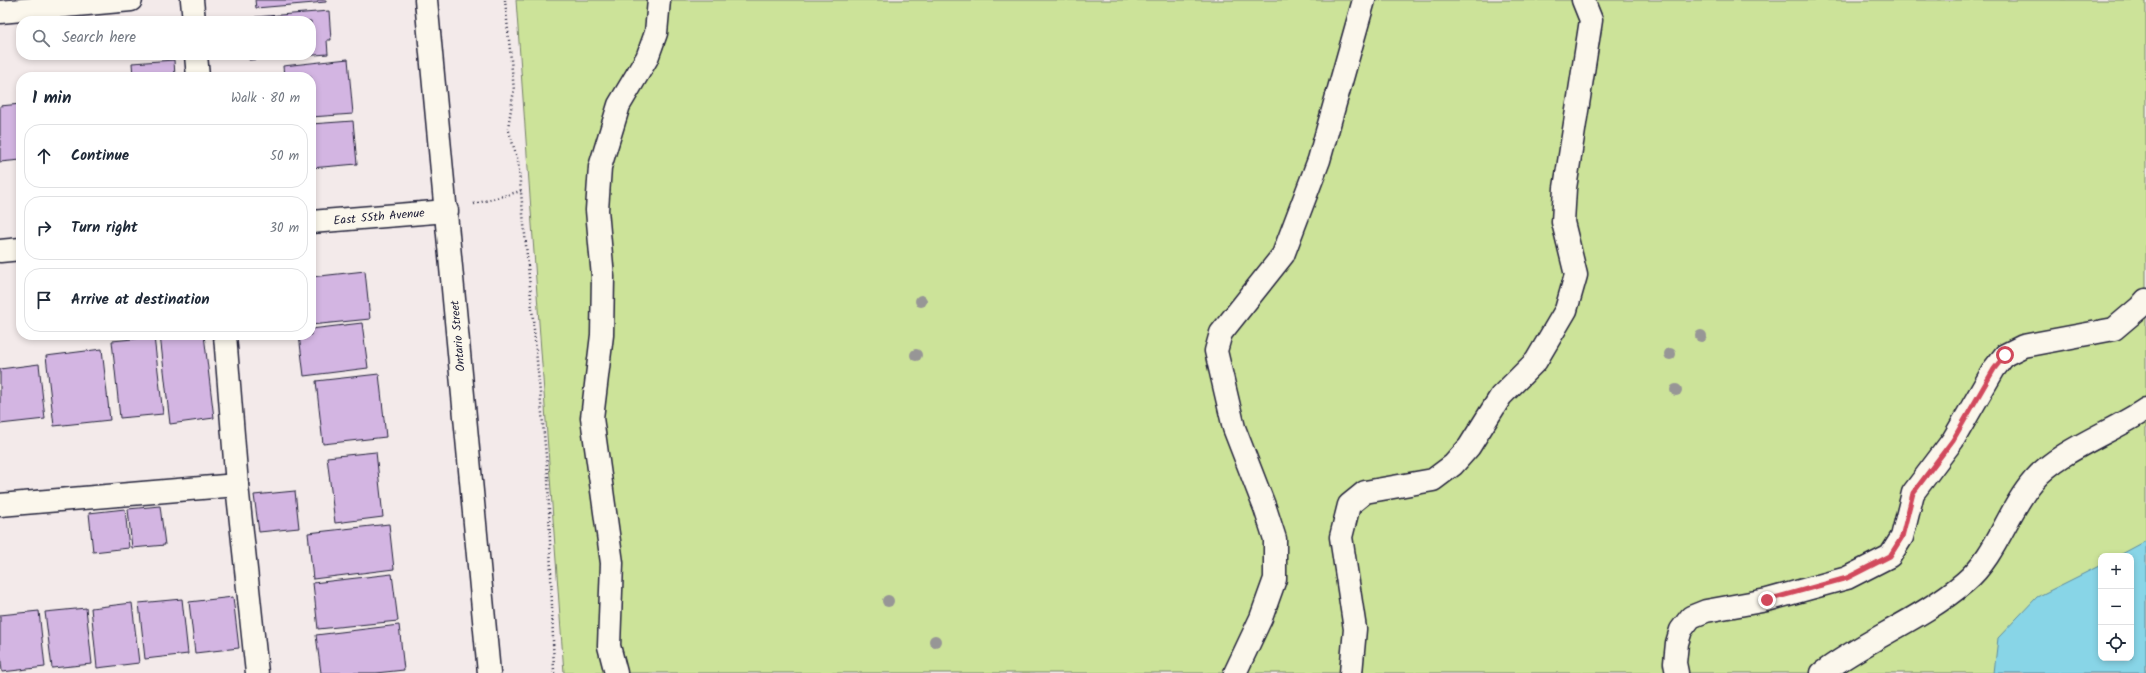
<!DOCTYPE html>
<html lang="en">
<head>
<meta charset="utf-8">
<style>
  :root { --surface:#fff; --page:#f2f2f3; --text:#1f2937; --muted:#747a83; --line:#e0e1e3 }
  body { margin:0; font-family:Kalam,sans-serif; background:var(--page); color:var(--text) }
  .controls { position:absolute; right:12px; bottom:12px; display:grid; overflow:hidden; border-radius:8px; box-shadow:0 2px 6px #0003 }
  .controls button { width:36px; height:36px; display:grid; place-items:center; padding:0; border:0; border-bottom:1px solid var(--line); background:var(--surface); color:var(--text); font:20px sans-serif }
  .stop { position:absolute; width:12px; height:12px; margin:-9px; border:3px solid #d1495b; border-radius:50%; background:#fff }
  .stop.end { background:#d1495b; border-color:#fff; box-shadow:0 1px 4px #0008 }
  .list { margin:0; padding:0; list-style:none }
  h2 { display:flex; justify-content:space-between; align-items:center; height:52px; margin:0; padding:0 16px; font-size:17px }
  h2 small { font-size:13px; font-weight:400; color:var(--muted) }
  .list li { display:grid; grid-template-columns:26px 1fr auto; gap:12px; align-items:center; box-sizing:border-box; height:64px; margin:0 8px 8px; padding:0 8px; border:1px solid var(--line); border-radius:16px }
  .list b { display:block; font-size:15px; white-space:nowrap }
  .list em { font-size:13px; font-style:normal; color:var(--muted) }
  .icon { flex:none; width:22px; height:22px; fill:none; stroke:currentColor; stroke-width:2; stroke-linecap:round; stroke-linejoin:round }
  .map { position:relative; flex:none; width:2146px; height:673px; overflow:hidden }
  .search { position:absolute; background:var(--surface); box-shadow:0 2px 6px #0003; left:16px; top:16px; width:300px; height:44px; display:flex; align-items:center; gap:10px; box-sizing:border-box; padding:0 14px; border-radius:16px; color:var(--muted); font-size:15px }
  .panel { position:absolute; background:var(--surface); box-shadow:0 2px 6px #0003; left:16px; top:72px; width:300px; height:268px; border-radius:16px }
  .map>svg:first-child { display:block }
  .green { fill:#cce399; stroke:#77826a; fill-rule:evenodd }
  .water { fill:#88d5e7; stroke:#5f8da2 }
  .building { fill:#d3b5e2; stroke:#22223b }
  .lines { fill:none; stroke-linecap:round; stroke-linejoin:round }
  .minor-casing { stroke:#22223b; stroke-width:25 }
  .path { stroke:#22223b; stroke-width:2.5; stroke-dasharray:1 3; stroke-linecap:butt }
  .minor { stroke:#fbf7ec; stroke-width:22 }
  .tree { fill:#979696 }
  .route { stroke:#d1495b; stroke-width:5 }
  .labels { text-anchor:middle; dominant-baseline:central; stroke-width:4; stroke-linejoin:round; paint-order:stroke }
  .street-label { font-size:12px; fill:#22223b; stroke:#fbf7ec }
</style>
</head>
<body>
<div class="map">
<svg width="2146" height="673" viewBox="0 0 2146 673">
  <rect width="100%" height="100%" fill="#f3eaea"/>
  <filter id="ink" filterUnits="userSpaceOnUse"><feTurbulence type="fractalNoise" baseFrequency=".025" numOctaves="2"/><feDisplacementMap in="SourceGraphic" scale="8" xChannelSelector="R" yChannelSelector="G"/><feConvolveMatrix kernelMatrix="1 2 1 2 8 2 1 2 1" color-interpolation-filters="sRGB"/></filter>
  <g filter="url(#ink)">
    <path class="green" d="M 516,0 L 2146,0 L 2146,673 L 564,673 ZM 2101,556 L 2131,556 L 2131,658 L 2101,658 Z"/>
    <path class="water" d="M 2146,541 L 2146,673 L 1994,673 L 1998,638 L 2037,597 L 2101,565 L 2101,658 L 2131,658 L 2131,556 L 2118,556 Z"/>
    <g class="building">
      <path d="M 255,0 L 326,0 L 326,2 L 256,8 Z"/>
      <path d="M 329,11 L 331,40 L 327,40 L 328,54 L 249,60 L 248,55 L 311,55 L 311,21 L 255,21 L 255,17 Z"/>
      <path d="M 348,59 L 353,114 L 311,117 L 311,77 L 284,77 L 283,66 Z"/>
      <path d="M 174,60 L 175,77 L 133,77 L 132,63 Z"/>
      <path d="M 21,104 L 21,160 L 0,162 L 0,106 Z"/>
      <path d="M 353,121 L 357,164 L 311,168 L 311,124 Z"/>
      <path d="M 365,271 L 370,319 L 311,325 L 311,277 Z"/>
      <path d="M 362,323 L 368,368 L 304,376 L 299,335 L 311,335 L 311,329 Z"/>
      <path d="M 160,335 L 204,335 L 214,418 L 170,424 Z"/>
      <path d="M 154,337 L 163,414 L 120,418 L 112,341 Z"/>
      <path d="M 102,349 L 110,420 L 54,426 L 46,356 Z"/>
      <path d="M 39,364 L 45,419 L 0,424 L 0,369 Z"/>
      <path d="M 379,374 L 386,437 L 323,444 L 316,381 Z"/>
      <path d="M 376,452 L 383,517 L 335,523 L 327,457 Z"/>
      <path d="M 295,491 L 299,528 L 259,532 L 254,495 Z"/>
      <path d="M 160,506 L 165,545 L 132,548 L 128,509 Z"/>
      <path d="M 125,509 L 129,548 L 93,552 L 89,513 Z"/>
      <path d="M 389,524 L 394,569 L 313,579 L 308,533 Z"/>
      <path d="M 392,574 L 398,621 L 318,629 L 313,583 Z"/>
      <path d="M 233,597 L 239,648 L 195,653 L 189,602 Z"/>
      <path d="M 182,599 L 188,654 L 145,659 L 139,603 Z"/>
      <path d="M 132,603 L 139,663 L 97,668 L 91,608 Z"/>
      <path d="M 86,608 L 92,664 L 52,668 L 45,612 Z"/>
      <path d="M 39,611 L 45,667 L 2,672 L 0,651 L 0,615 Z"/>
      <path d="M 399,625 L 404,670 L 376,673 L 321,673 L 316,635 Z"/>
    </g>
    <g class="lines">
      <g class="minor-casing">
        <g id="minor">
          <path d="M 192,0 L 194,21"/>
          <path d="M 426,0 L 489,673"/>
          <path d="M 0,12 L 131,0"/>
          <path d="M 196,55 L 198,77"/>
          <path d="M 311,222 L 447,211"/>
          <path d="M 0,251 L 21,249"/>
          <path d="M 225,335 L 237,485 L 257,673"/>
          <path d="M 0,505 L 237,485"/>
          <path d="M 616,673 L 609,646 L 612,563 L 592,418 L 602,335 L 603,277 L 597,210 L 600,167 L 619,105 L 647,58 L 656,33 L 659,0"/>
          <path d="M 1235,673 L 1261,618 L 1275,579 L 1275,539 L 1265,508 L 1234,428 L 1216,351 L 1221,333 L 1283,255 L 1319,160 L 1364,0"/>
          <path d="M 1351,673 L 1355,629 L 1341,537 L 1349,505 L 1365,492 L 1433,480 L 1453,465 L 1469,447 L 1501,396 L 1536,361 L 1566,310 L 1576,275 L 1563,222 L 1565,188 L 1591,20 L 1583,0"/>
          <path d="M 1677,673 L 1675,663 L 1677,643 L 1681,630 L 1691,617 L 1706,611 L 1767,600 L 1847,578 L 1890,556 L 1902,537 L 1913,493 L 1953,440 L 1994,369 L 2005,355 L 2023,346 L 2114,329 L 2140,307 L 2146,300"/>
          <path d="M 1822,673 C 1867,639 1922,619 1965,582 C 1997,555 2007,511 2034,480 C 2058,451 2114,431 2146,409"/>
        </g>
      </g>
      <g class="path">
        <path d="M 505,0 L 514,90 L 508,128 L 518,161 L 548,477 L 554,673"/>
        <path d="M 474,204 L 521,191"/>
      </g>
      <use href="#minor" class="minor"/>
    </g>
    <g class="tree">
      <circle cx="921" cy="301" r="6"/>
      <circle cx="1701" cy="336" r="6"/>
      <circle cx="1670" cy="354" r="6"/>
      <circle cx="916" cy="355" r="6"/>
      <circle cx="1676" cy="390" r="6"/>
      <circle cx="888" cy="601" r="6"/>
      <circle cx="935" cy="641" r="6"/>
    </g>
  </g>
  <g class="lines" filter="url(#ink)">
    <path class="route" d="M 1767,600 L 1847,578 L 1890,556 L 1902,537 L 1913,493 L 1953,440 L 1994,369 L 2005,355"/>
  </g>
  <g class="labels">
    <g class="street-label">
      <text transform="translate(379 217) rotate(-5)">East 55th Avenue</text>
      <text transform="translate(458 336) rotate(-95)">Ontario Street</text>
    </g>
  </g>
</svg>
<div class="controls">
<button>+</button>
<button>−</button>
<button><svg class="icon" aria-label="locate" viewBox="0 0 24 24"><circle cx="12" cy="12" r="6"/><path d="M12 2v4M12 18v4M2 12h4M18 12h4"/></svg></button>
</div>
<div class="stop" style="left:2005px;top:355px"></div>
<div class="stop end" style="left:1767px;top:600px"></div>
<div class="search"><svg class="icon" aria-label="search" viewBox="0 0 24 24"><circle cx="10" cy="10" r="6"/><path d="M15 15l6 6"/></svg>Search here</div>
<section class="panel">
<h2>1 min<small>Walk · 80 m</small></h2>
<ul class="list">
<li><svg class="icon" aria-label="ahead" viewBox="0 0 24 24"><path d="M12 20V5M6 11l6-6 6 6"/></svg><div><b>Continue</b></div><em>50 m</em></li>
<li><svg class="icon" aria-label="right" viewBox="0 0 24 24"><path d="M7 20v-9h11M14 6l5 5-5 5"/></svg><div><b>Turn right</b></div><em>30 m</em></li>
<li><svg class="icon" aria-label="arrive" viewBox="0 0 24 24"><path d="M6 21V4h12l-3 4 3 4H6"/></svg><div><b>Arrive at destination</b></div></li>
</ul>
</section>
</div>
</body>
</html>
